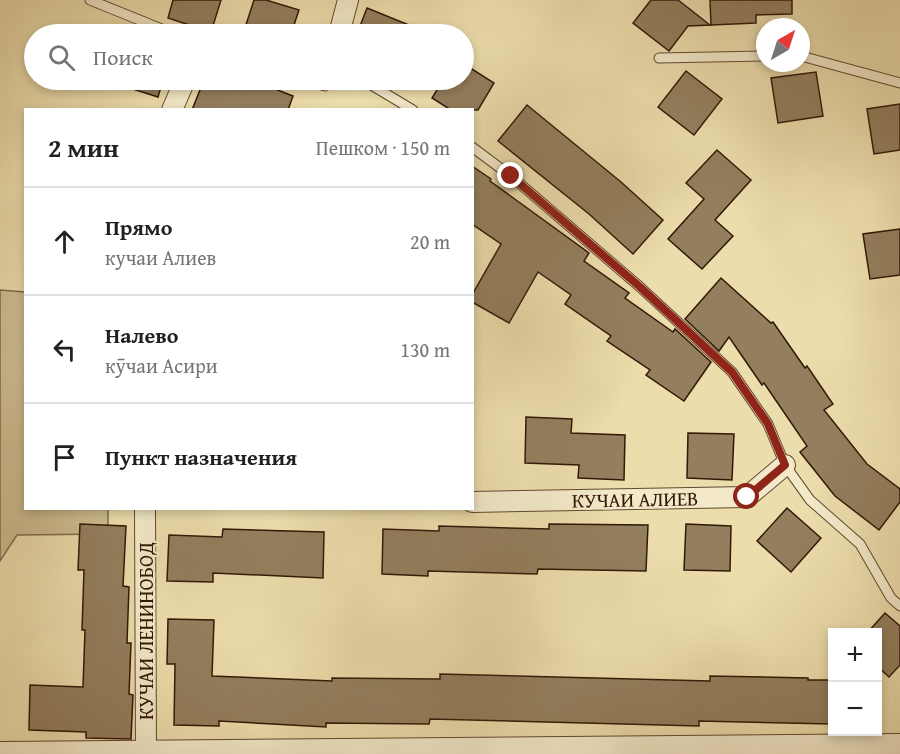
<!DOCTYPE html>
<html lang="ru">
<head>
<meta charset="utf-8">
<style>
  :root { --surface:#fff; --page:#f6f6f6; --text:#202124; --muted:#757577; --line:#e0e0e0 }
  body { margin:0; font-family:"Gentium Book Plus",serif; background:var(--page); color:var(--text) }
  .controls { position:absolute; right:18px; bottom:18px; display:grid; overflow:hidden; border-radius:0px; box-shadow:0 3px 9px #0003 }
  .controls button { width:54px; height:54px; display:grid; place-items:center; padding:0; border:0; border-bottom:2px solid var(--line); background:var(--surface); color:var(--text); font:30px sans-serif }
  .compass { position:absolute; left:756px; top:18px; width:54px; height:54px; border-radius:50%; background:var(--surface); box-shadow:0 3px 9px #0003; rotate:39deg }
  .stop { position:absolute; width:18px; height:18px; margin:-14px; border:4px solid #8f2418; border-radius:50%; background:#fff }
  .stop.end { background:#8f2418; border-color:#fff; box-shadow:0 2px 6px #0008 }
  .list { margin:0; padding:0; list-style:none }
  h2 { display:flex; justify-content:space-between; align-items:center; height:78px; margin:0; padding:0 24px; font-size:26px }
  h2 small { font-size:20px; font-weight:400; color:var(--muted) }
  .list li { display:grid; grid-template-columns:39px 1fr auto; gap:18px; align-items:center; box-sizing:border-box; height:108px; padding:0 24px; border-top:2px solid var(--line) }
  .list b { display:block; font-size:22px; white-space:nowrap }
  .list p { margin:0; font-size:20px; white-space:nowrap; color:var(--muted) }
  .list em { font-size:20px; font-style:normal; color:var(--muted) }
  .icon { flex:none; width:33px; height:33px; fill:none; stroke:currentColor; stroke-width:2; stroke-linecap:round; stroke-linejoin:round }
  .map { position:relative; flex:none; width:900px; height:754px; overflow:hidden }
  .search { position:absolute; background:var(--surface); box-shadow:0 3px 9px #0003; left:24px; top:24px; width:450px; height:66px; display:flex; align-items:center; gap:15px; box-sizing:border-box; padding:0 21px; border-radius:33px; color:var(--muted); font-size:22px }
  .panel { position:absolute; background:var(--surface); box-shadow:0 3px 9px #0003; left:24px; top:108px; width:450px; height:402px; border-radius:0px }
  .map>svg:first-child { display:block }
  .green { fill:#cdbc90; stroke:#806a4c; stroke-width:1.5 }
  .building { fill:#937e5d; stroke:#331807; stroke-width:1.5 }
  .lines { fill:none; stroke-linecap:round; stroke-linejoin:round }
  .lane-casing { stroke:#614930; stroke-width:11 }
  .street-casing { stroke:#614930; stroke-width:22 }
  .lane { stroke:#f3e9c9; stroke-width:9 }
  .street { stroke:#f3e9c9; stroke-width:20 }
  .route { stroke:#8f2418; stroke-width:8 }
  .labels { text-anchor:middle; dominant-baseline:central; stroke-width:4.5; stroke-linejoin:round; paint-order:stroke }
  .street-label { font-size:20px; fill:#331807; stroke:#f3e9c9 }
</style>
</head>
<body>
<div class="map">
<svg width="900" height="754" viewBox="0 0 900 754">
  <rect width="100%" height="100%" fill="#ecddac"/>
  <filter id="stains"><feTurbulence type="fractalNoise" baseFrequency=".00333" numOctaves="4"/><feColorMatrix values="0 0 0 0 .2 0 0 0 0 .09 0 0 0 0 .02 0 0 0 .5 -.17"/></filter>
  <radialGradient id="worn" r=".72"><stop offset=".6" stop-color="#630" stop-opacity="0"/><stop offset="1" stop-color="#630" stop-opacity=".3"/></radialGradient>
  <path class="green" d="M 0,290 L 25,292 L 26,508 L 108,509 L 108,534 L 17,535 L 0,561 Z"/>
  <g class="building">
    <path d="M 173,0 L 221,0 L 211,32 L 168,18 Z"/>
    <path d="M 254,0 L 266,0 L 299,10 L 291,34 L 243,34 Z"/>
    <path d="M 651,0 L 678,0 L 710,25 L 688,26 L 669,51 L 633,23 Z"/>
    <path d="M 710,0 L 792,0 L 792,14 L 756,15 L 756,23 L 711,25 Z"/>
    <path d="M 367,8 L 431,34 L 357,34 Z"/>
    <path d="M 464,64 L 494,83 L 478,110 L 451,110 L 432,98 L 443,80 L 464,80 Z"/>
    <path d="M 686,71 L 722,99 L 694,135 L 658,107 Z"/>
    <path d="M 816,72 L 823,116 L 778,123 L 771,78 Z"/>
    <path d="M 115,80 L 163,80 L 158,97 L 114,83 Z"/>
    <path d="M 204,80 L 252,80 L 293,96 L 288,110 L 192,110 Z"/>
    <path d="M 900,104 L 900,150 L 874,154 L 867,109 Z"/>
    <path d="M 527,105 L 621,182 L 663,220 L 633,254 L 589,214 L 498,141 Z"/>
    <path d="M 717,150 L 751,180 L 715,220 L 733,236 L 702,269 L 668,239 L 704,199 L 686,183 Z"/>
    <path d="M 472,166 L 491,179 L 490,181 L 589,253 L 584,261 L 629,293 L 625,298 L 673,332 L 675,329 L 711,362 L 684,401 L 646,375 L 650,370 L 607,341 L 611,336 L 565,304 L 571,295 L 538,272 L 509,323 L 472,302 L 472,295 L 501,244 L 472,224 Z"/>
    <path d="M 900,229 L 900,275 L 870,279 L 863,234 Z"/>
    <path d="M 721,278 L 771,323 L 773,322 L 805,368 L 807,366 L 833,404 L 824,410 L 867,464 L 900,489 L 900,502 L 879,530 L 835,496 L 800,452 L 807,446 L 764,383 L 762,385 L 729,337 L 719,351 L 685,319 Z"/>
    <path d="M 526,417 L 572,419 L 571,433 L 625,435 L 624,480 L 578,478 L 579,465 L 525,463 Z"/>
    <path d="M 688,433 L 734,434 L 732,480 L 687,478 Z"/>
    <path d="M 787,508 L 821,538 L 791,572 L 757,541 Z"/>
    <path d="M 80,524 L 126,526 L 123,586 L 129,587 L 127,643 L 131,643 L 129,694 L 133,695 L 131,739 L 86,738 L 86,732 L 29,730 L 30,685 L 83,687 L 85,630 L 82,630 L 84,570 L 78,570 Z"/>
    <path d="M 549,524 L 648,525 L 646,571 L 538,569 L 537,574 L 428,571 L 428,576 L 382,574 L 383,529 L 439,531 L 439,526 L 549,529 Z"/>
    <path d="M 686,524 L 731,526 L 730,571 L 684,570 Z"/>
    <path d="M 223,529 L 324,532 L 323,578 L 213,573 L 213,582 L 167,581 L 169,535 L 222,537 Z"/>
    <path d="M 885,613 L 900,626 L 900,665 L 889,677 L 878,667 L 878,633 L 867,633 Z"/>
    <path d="M 168,619 L 214,620 L 212,676 L 332,681 L 332,678 L 440,679 L 440,674 L 710,681 L 710,676 L 808,678 L 808,680 L 832,680 L 832,724 L 699,721 L 699,726 L 430,719 L 429,724 L 326,723 L 326,727 L 219,721 L 219,726 L 174,725 L 175,664 L 167,664 Z"/>
  </g>
  <g class="lines">
    <g class="lane-casing">
      <g id="lane">
        <path d="M 90,0 L 174,34"/>
        <path d="M 801,56 L 900,83"/>
        <path d="M 659,58 L 765,56"/>
        <path d="M 305,80 L 325,86 L 327,80"/>
        <path d="M 363,80 L 413,110"/>
        <path d="M 472,147 L 511,176 L 640,287 L 732,372 L 768,424 L 785,465 L 810,500 L 860,544 L 891,598 L 900,606"/>
      </g>
    </g>
    <g class="street-casing">
      <g id="street">
        <path d="M 339,34 L 348,0"/>
        <path d="M 172,110 L 185,80"/>
        <path d="M 472,502 L 747,497 L 785,465"/>
        <path d="M 145,508 L 146,754"/>
        <path d="M 0,752 L 900,744"/>
      </g>
    </g>
    <use href="#lane" class="lane"/>
    <use href="#street" class="street"/>
  </g>
  <g class="lines">
    <path class="route" d="M 511,176 L 640,287 L 732,372 L 768,424 L 785,465 L 747,497"/>
  </g>
  <g class="labels">
    <g class="street-label">
      <text transform="translate(635 499) rotate(-1)">КУЧАИ АЛИЕВ</text>
      <text transform="translate(145 631) rotate(-90)">КУЧАИ ЛЕНИНОБОД</text>
    </g>
  </g>
  <rect width="100%" height="100%" filter="url(#stains)"/>
  <rect width="100%" height="100%" fill="url(#worn)"/>
</svg>
<div class="controls">
<button>+</button>
<button>−</button>
</div>
<svg class="compass" viewBox="-18 -18 36 36"><path d="M0-13l5 13h-10z" fill="#e53935"/><path d="M0 13l5-13h-10z" fill="#757577"/></svg>
<div class="stop" style="left:747px;top:497px"></div>
<div class="stop end" style="left:511px;top:176px"></div>
<div class="search"><svg class="icon" aria-label="search" viewBox="0 0 24 24"><circle cx="10" cy="10" r="6"/><path d="M15 15l6 6"/></svg>Поиск</div>
<section class="panel">
<h2>2 мин<small>Пешком · 150 m</small></h2>
<ul class="list">
<li><svg class="icon" aria-label="ahead" viewBox="0 0 24 24"><path d="M12 20V5M6 11l6-6 6 6"/></svg><div><b>Прямо</b><p>кучаи Алиев</p></div><em>20 m</em></li>
<li><svg class="icon" aria-label="left" viewBox="0 0 24 24"><path d="M17 20v-9H6M10 6l-5 5 5 5"/></svg><div><b>Налево</b><p>кӯчаи Асири</p></div><em>130 m</em></li>
<li><svg class="icon" aria-label="arrive" viewBox="0 0 24 24"><path d="M6 21V4h12l-3 4 3 4H6"/></svg><div><b>Пункт назначения</b></div></li>
</ul>
</section>
</div>
</body>
</html>
